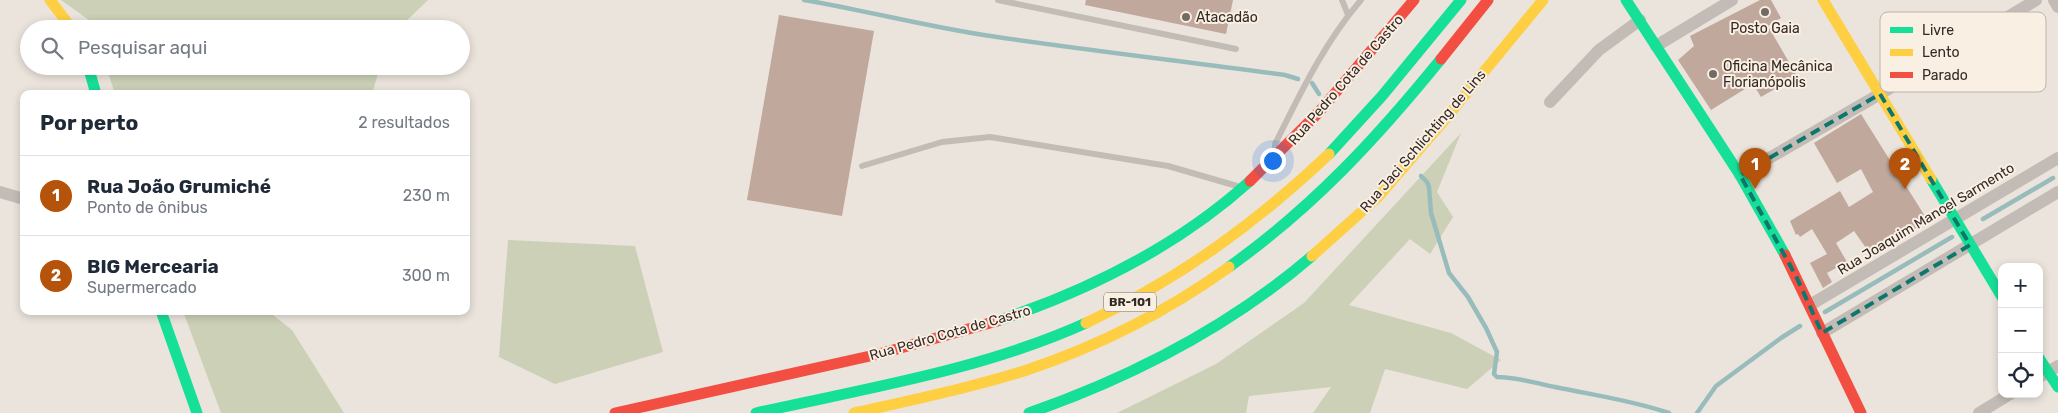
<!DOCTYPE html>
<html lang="pt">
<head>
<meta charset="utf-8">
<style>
  :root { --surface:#fff; --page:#f6f6f7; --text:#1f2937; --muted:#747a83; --line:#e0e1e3; --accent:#b45309 }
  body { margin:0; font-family:Rubik,sans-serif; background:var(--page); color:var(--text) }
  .controls { position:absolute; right:15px; bottom:15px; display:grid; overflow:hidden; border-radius:10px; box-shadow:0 2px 8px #0003 }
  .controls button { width:45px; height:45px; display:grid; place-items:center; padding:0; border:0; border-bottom:1px solid var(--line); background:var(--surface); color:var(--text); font:25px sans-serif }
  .you { position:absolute; left:1272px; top:160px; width:18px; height:18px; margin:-12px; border:4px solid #fff; border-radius:50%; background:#1a73e8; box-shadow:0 0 0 8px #1a73e833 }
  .badge { display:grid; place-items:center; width:32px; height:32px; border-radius:50%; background:var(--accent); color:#fff; font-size:16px; font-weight:700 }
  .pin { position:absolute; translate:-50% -41px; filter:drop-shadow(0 1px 2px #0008) }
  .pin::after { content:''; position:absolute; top:26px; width:18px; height:15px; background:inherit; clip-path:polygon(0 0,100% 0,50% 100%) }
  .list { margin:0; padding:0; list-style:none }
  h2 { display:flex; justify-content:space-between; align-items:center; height:65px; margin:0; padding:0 20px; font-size:21px }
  h2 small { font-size:16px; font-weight:400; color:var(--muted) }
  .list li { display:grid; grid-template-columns:32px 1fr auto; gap:15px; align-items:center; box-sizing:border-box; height:80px; padding:0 20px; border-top:1px solid var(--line) }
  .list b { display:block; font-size:19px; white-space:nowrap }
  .list p { margin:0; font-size:16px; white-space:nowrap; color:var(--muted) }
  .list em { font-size:16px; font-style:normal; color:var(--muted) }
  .icon { flex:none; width:28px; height:28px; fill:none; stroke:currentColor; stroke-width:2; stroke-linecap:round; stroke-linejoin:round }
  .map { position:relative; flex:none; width:2058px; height:413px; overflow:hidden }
  .search { position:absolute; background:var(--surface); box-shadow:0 2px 8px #0003; left:20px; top:20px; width:450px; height:55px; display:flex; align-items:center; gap:12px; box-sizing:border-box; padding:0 18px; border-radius:28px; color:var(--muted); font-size:19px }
  .panel { position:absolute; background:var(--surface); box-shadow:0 2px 8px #0003; left:20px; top:90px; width:450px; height:225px; border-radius:10px }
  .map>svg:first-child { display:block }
  .green { fill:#cbd0b6 }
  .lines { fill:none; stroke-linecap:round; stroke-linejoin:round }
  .stream { stroke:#98bcbc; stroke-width:4.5 }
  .building { fill:#c0a89d }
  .lane { stroke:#c3bcb6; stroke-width:6 }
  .street { stroke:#c3bcb6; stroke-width:12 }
  .fast { stroke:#16e098; stroke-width:11 }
  .slow { stroke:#ffcf43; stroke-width:11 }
  .jam { stroke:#f24e42; stroke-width:11 }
  .marked { fill:none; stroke:#0f766e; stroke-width:4; stroke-dasharray:10 6; stroke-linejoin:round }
  .poi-dot { fill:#736a65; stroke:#f9efe2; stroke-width:2 }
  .labels { text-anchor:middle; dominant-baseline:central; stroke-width:4; stroke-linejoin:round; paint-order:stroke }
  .shield { fill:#f9efe2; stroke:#6e645e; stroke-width:1 }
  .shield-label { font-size:12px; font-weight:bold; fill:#332925 }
  .poi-label { font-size:14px; fill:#332925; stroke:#f9efe2; text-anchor:start }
  .street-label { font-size:14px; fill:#332925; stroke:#f9efe2 }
  .key { fill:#f9efe2; stroke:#beb4a9; stroke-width:1 }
  .key-label { font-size:14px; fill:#332925 }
</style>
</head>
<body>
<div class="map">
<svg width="2058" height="413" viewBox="0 0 2058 413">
  <rect width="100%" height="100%" fill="#ebe4dc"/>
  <g class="green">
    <path d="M 61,0 L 428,0 L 398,29 L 95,29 L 93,23 Z"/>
    <path d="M 106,66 L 380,66 L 372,94 L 115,94 Z"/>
    <path d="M 1461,133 L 1437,192 L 1453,217 L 1430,254 L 1410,239 L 1349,305 L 1451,333 L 1501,360 L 1467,389 L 1385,369 L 1370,413 L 1313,413 L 1331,387 L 1249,396 L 1246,413 L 1117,413 L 1216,364 L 1304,303 Z"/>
    <path d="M 508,240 L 635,246 L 663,352 L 555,384 L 499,357 Z"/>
    <path d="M 183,311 L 268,311 L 292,330 L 344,413 L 221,413 Z"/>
  </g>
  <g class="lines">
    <g class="stream">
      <path d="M 804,0 C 869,11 932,28 997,37 C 1093,51 1189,62 1285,75 L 1298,79"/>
      <path d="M 1312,83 L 1319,94"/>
      <path d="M 1421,176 L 1427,182 L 1429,187 L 1431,213 L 1449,273 L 1468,297 L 1486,328 L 1497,352 L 1494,374 L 1497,377 C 1517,377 1535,383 1555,387 C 1593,395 1631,400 1669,413"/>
      <path d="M 1983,219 L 2053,178"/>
      <path d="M 1825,312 L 1952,237"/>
      <path d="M 1697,413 L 1716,386 L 1781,338 L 1800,326"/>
    </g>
  </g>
  <g class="building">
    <path d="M 1086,0 L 1233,0 L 1226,34 L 1085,5 Z"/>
    <path d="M 1760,0 L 1771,0 L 1781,18 L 1768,26 L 1797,76 L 1761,97 L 1753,84 L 1711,110 L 1678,60 L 1694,46 L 1690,36 Z"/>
    <path d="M 779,15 L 874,31 L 842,216 L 747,200 Z"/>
    <path d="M 1861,114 L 1928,221 L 1871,255 L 1854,231 L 1836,243 L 1847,262 L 1827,273 L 1832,282 L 1823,288 L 1810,263 L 1827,254 L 1812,229 L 1800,237 L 1798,234 L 1796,235 L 1790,221 L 1840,191 L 1849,207 L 1873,192 L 1861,169 L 1837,183 L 1814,143 Z"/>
  </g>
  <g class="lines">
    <g class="lane">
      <path d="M 998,0 L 1236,49"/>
      <path d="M 1342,0 L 1348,15"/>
      <path d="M 1275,150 L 1275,144 C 1300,94 1324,43 1361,0"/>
      <path d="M 862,166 L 942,142 L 990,137 L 1168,166 L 1237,186"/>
    </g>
    <g class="street">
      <path d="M 2054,0 L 2058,7"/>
      <path d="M 1656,46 L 1732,0"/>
      <path d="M 1550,102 L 1599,50 L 1640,20"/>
      <path d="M 1740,175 L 1880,94 L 2036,0"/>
      <path d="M 0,192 L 24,199"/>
      <path d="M 1810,305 L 2058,158"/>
      <path d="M 1822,333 L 2058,192"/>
      <path d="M 2039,377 L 2058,366"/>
      <path d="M 1979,413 L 2010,394"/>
    </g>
    <g class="fast">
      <path d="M 1626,0 L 1740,175 L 1785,255"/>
      <path d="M 88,66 L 96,94"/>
      <path d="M 1329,154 L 1382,96 L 1461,0"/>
      <path d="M 1931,179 L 2002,297"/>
      <path d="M 1229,267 C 1313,207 1376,139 1441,59"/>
      <path d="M 161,311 L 197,413"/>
      <path d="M 997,321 C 1090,290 1177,247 1250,181"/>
      <path d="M 2039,358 L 2058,387"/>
      <path d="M 756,413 C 867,388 982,370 1086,323"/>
      <path d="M 1029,413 C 1132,377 1228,328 1312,256"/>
    </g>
    <g class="slow">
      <path d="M 50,0 L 72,29"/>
      <path d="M 1823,0 L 1931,179"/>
      <path d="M 1312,256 L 1378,197 L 1441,124 L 1543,0"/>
      <path d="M 1086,323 C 1179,279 1255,224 1329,154"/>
      <path d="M 854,413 C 912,400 970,388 1027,370 C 1098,346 1168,311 1229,267"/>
    </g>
    <g class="jam">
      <path d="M 1441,59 L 1488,0"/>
      <path d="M 1250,181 L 1319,112 L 1414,0"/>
      <path d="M 1785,255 L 1861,413"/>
      <path d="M 615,413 L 879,354 L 997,321"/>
    </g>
  </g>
  <path class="marked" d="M 1880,94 L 1970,245 L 1822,333 L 1796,276 L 1740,175 Z"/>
  <g class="poi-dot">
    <circle cx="1765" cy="12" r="5"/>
    <circle cx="1186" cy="17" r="5"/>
    <circle cx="1713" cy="74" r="5"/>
  </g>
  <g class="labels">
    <rect class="shield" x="1104" y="292.5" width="52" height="19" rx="4"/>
    <g class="shield-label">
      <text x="1130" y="302">BR-101</text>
    </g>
    <g class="poi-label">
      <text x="1196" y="17">Atacadão</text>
      <text x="1765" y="28" text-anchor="middle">Posto Gaia</text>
      <text x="1723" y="66">Oficina Mecânica<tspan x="1723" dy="16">Florianópolis</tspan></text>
    </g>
    <g class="street-label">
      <text transform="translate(1346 80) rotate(-49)">Rua Pedro Cota de Castro</text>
      <text transform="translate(1423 141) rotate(-49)">Rua Jaci Schlichting de Lins</text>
      <text transform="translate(1926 219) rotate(-31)">Rua Joaquim Manoel Sarmento</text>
      <text transform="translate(950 333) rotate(-16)">Rua Pedro Cota de Castro</text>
    </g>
  </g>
  <rect x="1880" y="12" width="166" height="80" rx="8" class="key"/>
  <rect x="1890" y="27" width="23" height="6" fill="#16e098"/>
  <rect x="1890" y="49" width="23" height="7" fill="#ffcf43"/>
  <rect x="1890" y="72" width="23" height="6" fill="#f24e42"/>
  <g class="key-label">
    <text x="1922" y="35">Livre</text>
    <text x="1922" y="57">Lento</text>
    <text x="1922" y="80">Parado</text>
  </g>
</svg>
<div class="controls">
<button>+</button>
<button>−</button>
<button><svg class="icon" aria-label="locate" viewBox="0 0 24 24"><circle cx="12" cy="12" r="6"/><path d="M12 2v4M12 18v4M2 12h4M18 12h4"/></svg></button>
</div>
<div class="you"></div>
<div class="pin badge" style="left:1755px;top:189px">1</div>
<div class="pin badge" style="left:1905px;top:189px">2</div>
<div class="search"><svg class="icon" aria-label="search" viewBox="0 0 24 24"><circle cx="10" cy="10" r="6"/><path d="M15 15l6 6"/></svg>Pesquisar aqui</div>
<section class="panel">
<h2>Por perto<small>2 resultados</small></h2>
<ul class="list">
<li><span class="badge">1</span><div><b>Rua João Grumiché</b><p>Ponto de ônibus</p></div><em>230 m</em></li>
<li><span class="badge">2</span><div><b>BIG Mercearia</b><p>Supermercado</p></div><em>300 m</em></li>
</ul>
</section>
</div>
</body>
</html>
